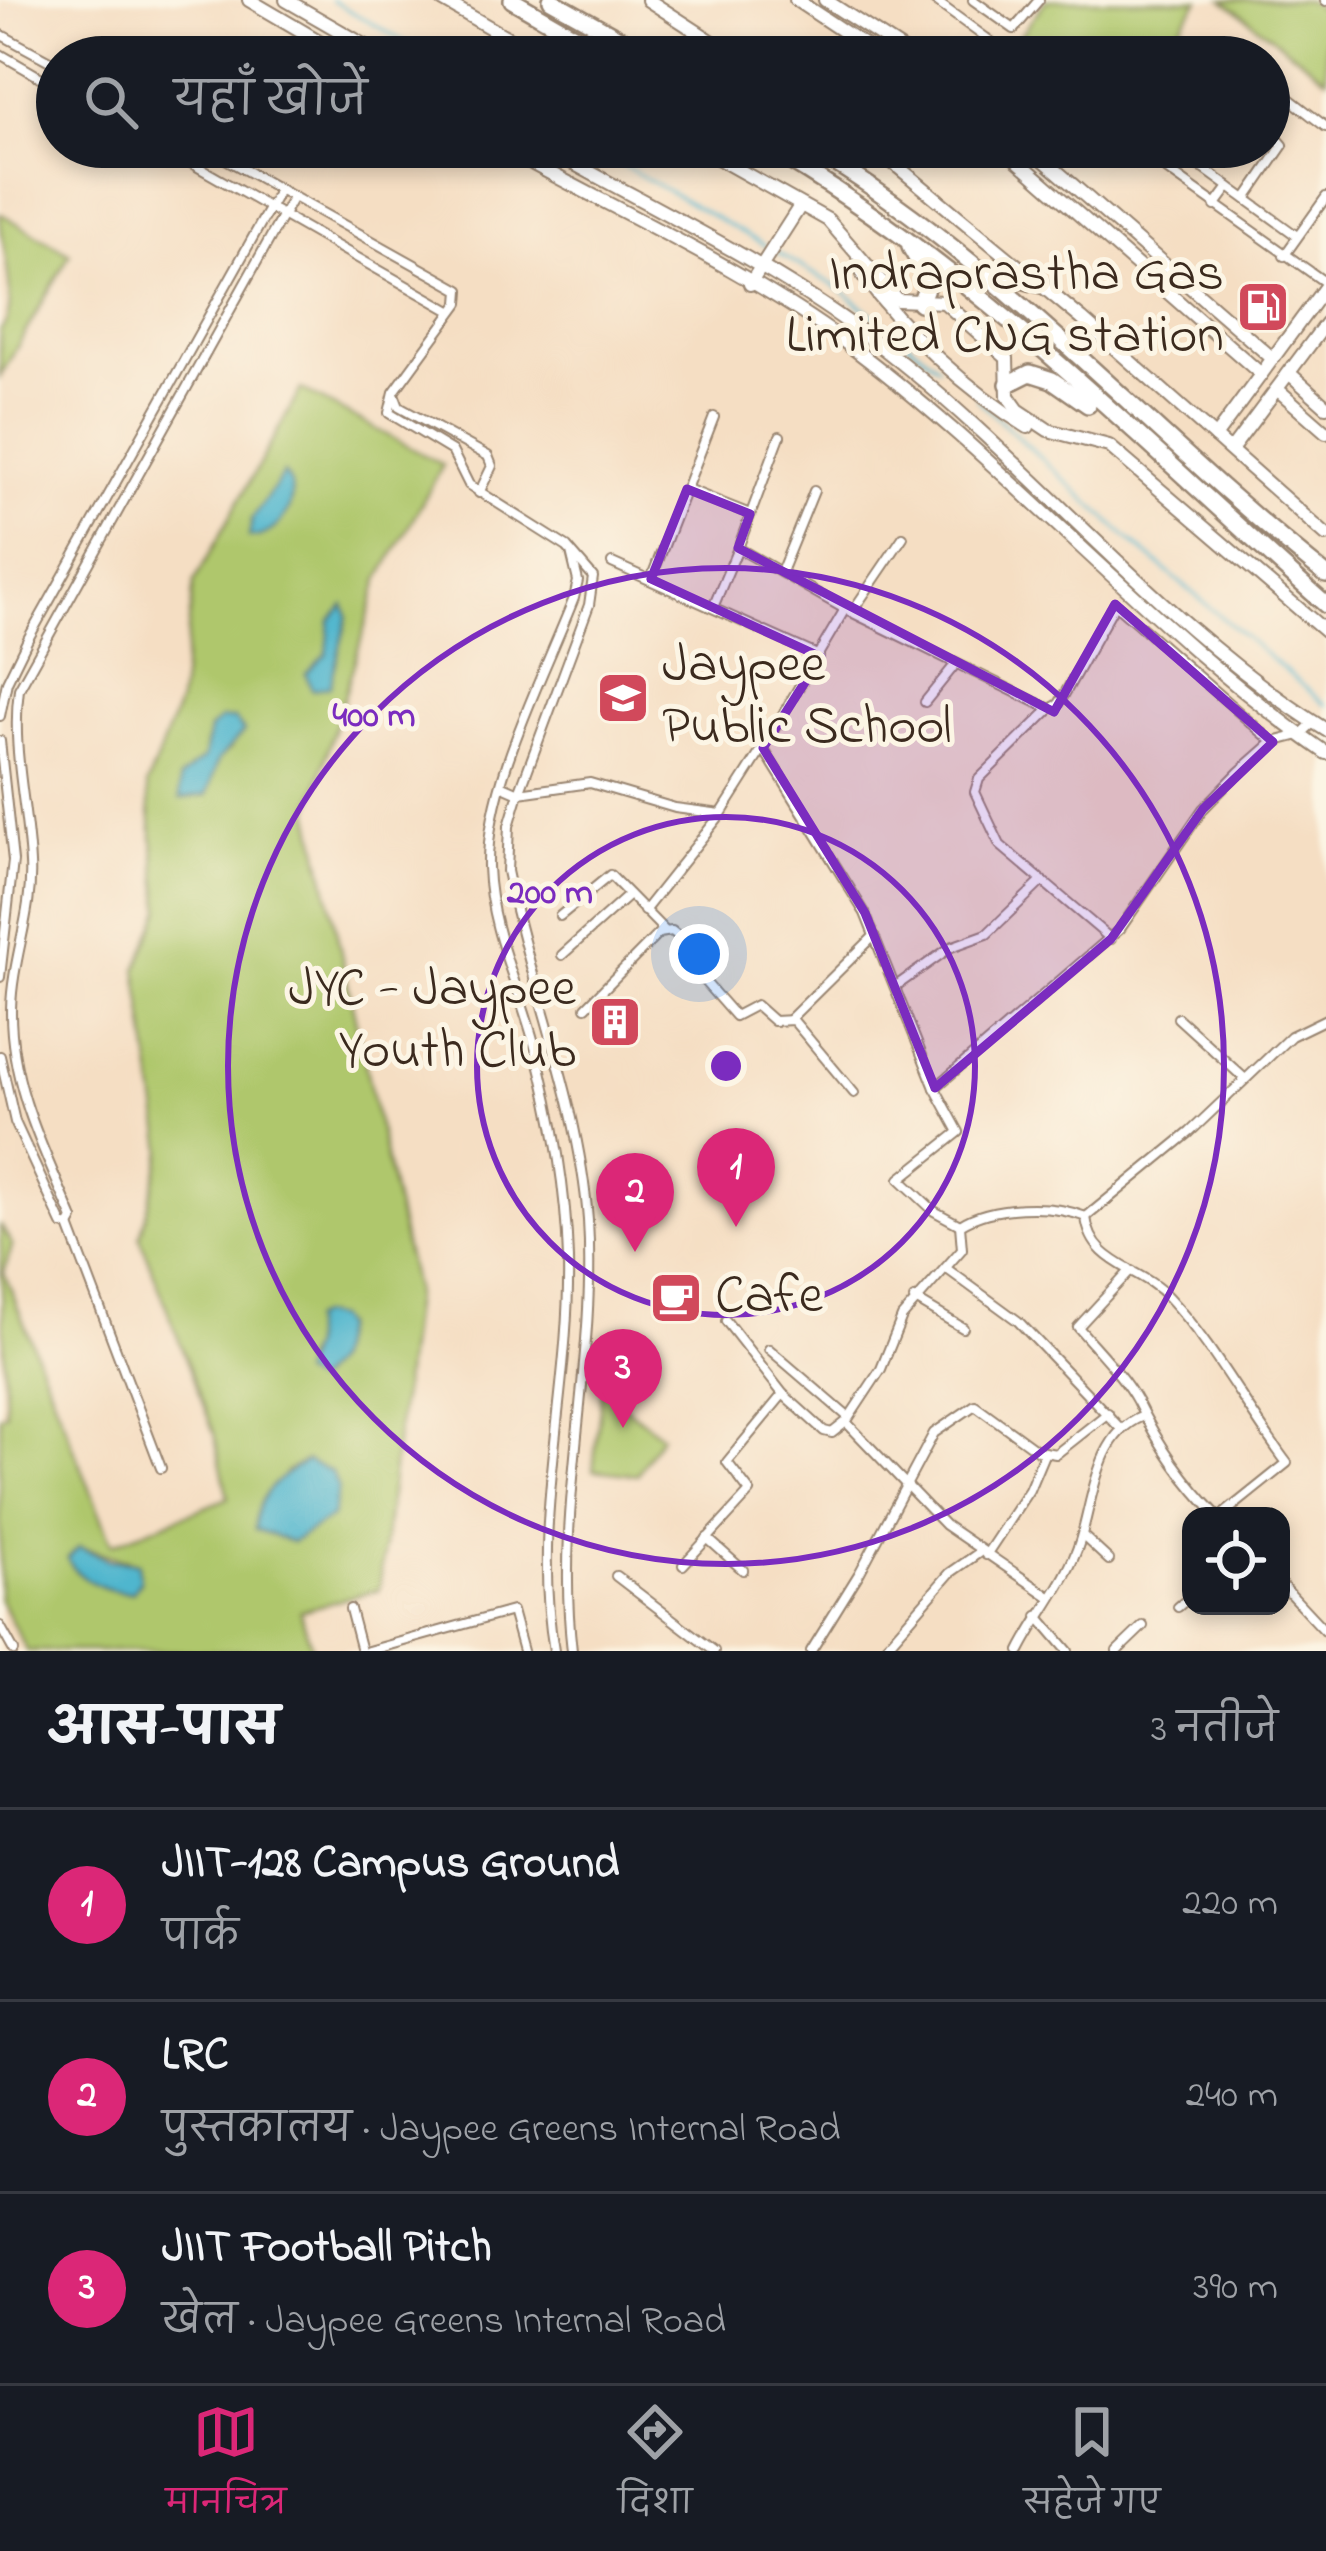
<!DOCTYPE html>
<html lang="hi">
<head>
<meta charset="utf-8">
<style>
  :root { --surface:#171b24; --page:#242831; --text:#f1f3f6; --muted:#9ea1a6; --line:#363941; --accent:#db2777 }
  body { margin:0; font-family:"Indie Flower","Playpen Sans Deva",sans-serif; background:var(--page); color:var(--text) }
  .controls { position:absolute; right:36px; bottom:36px; display:grid; overflow:hidden; border-radius:24px; box-shadow:0 6px 18px #0003 }
  .controls button { width:108px; height:108px; display:grid; place-items:center; padding:0; border:0; border-bottom:3px solid var(--line); background:var(--surface); color:var(--text); font:60px sans-serif }
  .you { position:absolute; left:699px; top:954px; width:42px; height:42px; margin:-30px; border:9px solid #fff; border-radius:50%; background:#1a73e8; box-shadow:0 0 0 18px #1a73e833 }
  .badge { display:grid; place-items:center; width:78px; height:78px; border-radius:50%; background:var(--accent); color:#fff; font-size:39px; font-weight:700 }
  .pin { position:absolute; translate:-50% -99px; filter:drop-shadow(0 3px 6px #0008) }
  .pin::after { content:''; position:absolute; top:63px; width:42px; height:36px; background:inherit; clip-path:polygon(0 0,100% 0,50% 100%) }
  .list { margin:0; padding:0; list-style:none }
  h2 { display:flex; justify-content:space-between; align-items:center; height:156px; margin:0; padding:0 48px; font-size:51px }
  h2 small { font-size:39px; font-weight:400; color:var(--muted) }
  .list li { display:grid; grid-template-columns:78px 1fr auto; gap:36px; align-items:center; box-sizing:border-box; height:192px; padding:0 48px; border-top:3px solid var(--line) }
  .list b { display:block; font-size:45px; white-space:nowrap }
  .list p { margin:0; font-size:39px; white-space:nowrap; color:var(--muted) }
  .list em { font-size:39px; font-style:normal; color:var(--muted) }
  .icon { flex:none; width:66px; height:66px; fill:none; stroke:currentColor; stroke-width:2; stroke-linecap:round; stroke-linejoin:round }
  .map { position:relative; flex:none; width:1326px; height:1651px; overflow:hidden }
  .search { position:absolute; background:var(--surface); box-shadow:0 6px 18px #0003; left:36px; right:36px; top:36px; height:132px; display:flex; align-items:center; gap:30px; box-sizing:border-box; padding:0 42px; border-radius:66px; color:var(--muted); font-size:45px }
  .sheet { height:732px; background:var(--surface) }
  nav { display:flex; justify-content:space-around; align-items:center; box-sizing:border-box; height:168px; border-top:3px solid var(--line); background:var(--surface); font-size:33px; color:var(--muted) }
  nav a { display:grid; justify-items:center; gap:6px }
  nav .on { color:var(--accent) }
  .map>svg:first-child { display:block }
  .green { fill:#afc76c; stroke:#757845; stroke-width:3; fill-rule:evenodd }
  .water { fill:#50b6ce; stroke:#467076; stroke-width:3 }
  .lines { fill:none; stroke-linecap:round; stroke-linejoin:round }
  .stream { stroke:#50b6ce; stroke-width:3 }
  .street-casing { stroke:#988470; stroke-width:12 }
  .secondary-casing { stroke:#988470; stroke-width:16 }
  .highway-casing { stroke:#988470; stroke-width:20 }
  .street { stroke:#fff; stroke-width:8 }
  .secondary { stroke:#fff; stroke-width:12 }
  .highway { stroke:#fff; stroke-width:15 }
  .marked { fill:#7b2cbf; fill-opacity:0.2; stroke:#7b2cbf; stroke-width:9; stroke-linejoin:round }
  .ring { fill:none; stroke:#7b2cbf; stroke-width:6 }
  .labels { text-anchor:middle; dominant-baseline:central; stroke-width:10; stroke-linejoin:round; paint-order:stroke }
  .poi-label { font-size:54px; fill:#3b2a1e; stroke:#fcf5e5; text-anchor:end }
  .centre { fill:#7b2cbf; stroke:#fcf5e5; stroke-width:6 }
  .ring-label { font-size:36px; text-anchor:middle; font-weight:bold; fill:#7b2cbf; stroke:#fcf5e5; stroke-width:10; stroke-linejoin:round; paint-order:stroke }
</style>
</head>
<body>
<div class="map">
<svg width="1326" height="1651" viewBox="0 0 1326 1651">
  <rect width="100%" height="100%" fill="#fcf5e5"/>
  <filter id="ink" filterUnits="userSpaceOnUse"><feTurbulence type="fractalNoise" baseFrequency=".00833" numOctaves="2"/><feDisplacementMap in="SourceGraphic" scale="24" xChannelSelector="R" yChannelSelector="G"/><feConvolveMatrix kernelMatrix="1 2 1 2 8 2 1 2 1" color-interpolation-filters="sRGB"/></filter>
  <filter id="wash" filterUnits="userSpaceOnUse"><feTurbulence type="fractalNoise" baseFrequency=".004" numOctaves="4" result="noise"/><feDisplacementMap in="SourceGraphic" scale="48" xChannelSelector="R" yChannelSelector="G"/><feGaussianBlur stdDeviation="2.7" result="paint"/><feColorMatrix in="noise" values="0 0 0 0 0 0 0 0 0 0 0 0 0 0 0 0 0 1.4 0 .05"/><feComposite in="paint" operator="in"/></filter>
  <g filter="url(#wash)">
    <rect width="100%" height="100%" fill="#f5dec3"/>
    <g class="green">
      <path d="M 1046,0 L 1199,0 L 1159,57 L 1031,57 L 1014,44 Z"/>
      <path d="M 1223,0 L 1307,0 L 1326,13 L 1326,78 Z"/>
      <path d="M 0,213 L 70,254 L 0,377 L 0,330 C 22,309 0,244 0,213 Z"/>
      <path d="M 301,389 L 443,465 L 379,580 L 310,810 L 414,1289 L 379,1589 L 300,1611 L 313,1651 L 27,1651 L 0,1600 L 0,1416 L 6,1413 L 0,1224 L 12,1245 L 4,1273 L 112,1544 L 228,1498 L 214,1433 L 140,1237 L 163,1150 L 137,969 L 161,909 L 147,785 L 179,702 L 194,582 ZM 209,730 L 231,748 L 218,759 L 207,795 L 180,778 L 204,758 ZM 341,1326 L 334,1360 L 314,1383 L 302,1362 L 311,1346 ZM 306,1461 L 331,1472 L 292,1542 L 255,1529 L 286,1472 ZM 79,1547 L 138,1563 L 140,1581 L 132,1592 C 110,1593 76,1580 68,1558 Z"/>
      <path d="M 603,1381 L 615,1389 L 618,1401 L 661,1435 L 637,1475 L 593,1470 Z"/>
    </g>
    <g class="water">
      <path d="M 284,473 C 305,495 279,540 249,537 L 252,519 Z"/>
      <path d="M 344,605 L 348,616 L 330,686 L 312,690 L 306,674 L 327,653 L 330,621 Z"/>
      <path d="M 221,719 L 234,719 L 244,731 L 218,760 L 207,795 L 180,799 L 180,778 L 204,758 L 209,730 Z"/>
      <path d="M 319,1315 L 336,1318 L 341,1326 L 334,1360 L 314,1383 L 300,1375 L 310,1346 L 310,1320 Z"/>
      <path d="M 307,1461 L 331,1472 L 338,1488 L 332,1517 L 292,1542 L 255,1529 C 254,1497 280,1475 307,1461 Z"/>
      <path d="M 79,1547 L 110,1560 L 138,1563 L 140,1581 L 132,1592 C 110,1593 76,1580 68,1558 Z"/>
    </g>
    <g class="lines">
      <g class="stream">
        <path d="M 331,0 L 431,57"/>
        <path d="M 590,147 L 766,246"/>
        <path d="M 775,251 L 840,289 L 938,366"/>
        <path d="M 977,399 L 1132,542 L 1326,705"/>
      </g>
    </g>
  </g>
  <g filter="url(#ink)">
    <g class="lines">
      <g class="street-casing">
        <g id="street">
          <path d="M 934,0 L 1012,57"/>
          <path d="M 973,0 L 1014,29 L 1039,0"/>
          <path d="M 1325,0 L 1326,1"/>
          <path d="M 0,34 L 57,65"/>
          <path d="M 0,54 L 57,87"/>
          <path d="M 1200,57 L 1213,45 L 1234,57"/>
          <path d="M 1269,83 L 1326,127"/>
          <path d="M 163,147 L 449,310"/>
          <path d="M 204,147 L 460,290 L 459,303 L 394,392 L 389,413 L 452,451 L 469,485 L 567,547 L 593,577 L 589,605 L 519,793 L 509,826 L 507,871 C 531,988 579,1101 588,1220 C 597,1364 555,1506 572,1651"/>
          <path d="M 1135,147 L 1326,283"/>
          <path d="M 1174,147 L 1297,236"/>
          <path d="M 1202,168 L 1216,147"/>
          <path d="M 1246,199 L 1283,145 L 1269,129"/>
          <path d="M 1215,206 L 1229,187"/>
          <path d="M 1284,256 L 1326,197"/>
          <path d="M 394,394 L 399,407 L 488,456 L 492,466 L 479,493"/>
          <path d="M 687,489 L 750,514"/>
          <path d="M 738,548 L 780,436"/>
          <path d="M 612,563 L 819,656"/>
          <path d="M 781,572 L 814,491"/>
          <path d="M 651,579 L 714,417"/>
          <path d="M 714,605 L 738,548 L 845,609"/>
          <path d="M 852,612 L 903,537"/>
          <path d="M 925,702 L 954,666"/>
          <path d="M 1050,709 L 979,779 L 975,792 L 1000,845 L 1111,939"/>
          <path d="M 0,716 L 7,682 L 28,639 L 280,189"/>
          <path d="M 0,741 L 13,861 L 0,977"/>
          <path d="M 503,786 L 519,793 L 590,783 L 675,808 L 721,814 L 763,748"/>
          <path d="M 644,911 L 721,814"/>
          <path d="M 560,916 L 610,875 L 664,930"/>
          <path d="M 562,955 L 629,895"/>
          <path d="M 896,986 L 951,947 L 987,934 L 1041,882"/>
          <path d="M 586,1007 L 659,933 L 672,931 L 700,954 L 698,974 L 735,1016 L 756,1005 L 774,1021 L 793,1020 L 854,1093"/>
          <path d="M 1178,1018 L 1244,1078"/>
          <path d="M 790,1019 L 874,936"/>
          <path d="M 0,1056 L 15,1122 L 62,1224 L 69,1226 L 73,1219 C 44,1150 10,1085 11,1009 C 12,959 33,913 30,863 C 27,804 11,748 19,689 L 293,197"/>
          <path d="M 935,1088 L 1120,929 L 1203,809 L 1239,772 L 1273,742 L 1300,735 L 1314,722"/>
          <path d="M 1086,1217 C 1091,1265 1141,1267 1168,1297 C 1214,1346 1247,1410 1287,1463 L 1221,1516"/>
          <path d="M 1086,1217 L 1190,1132 L 1291,1036 L 1326,1019"/>
          <path d="M 960,1225 L 934,1211 L 900,1179 L 959,1132 L 935,1088 L 865,913 L 763,748 L 845,609 L 1050,709 L 1059,704 L 1115,604 L 1273,742"/>
          <path d="M 69,1226 L 161,1468"/>
          <path d="M 947,1269 L 1018,1321 L 1120,1428"/>
          <path d="M 1128,1273 L 1078,1327 C 1097,1350 1123,1375 1137,1401 C 1157,1442 1185,1483 1218,1516"/>
          <path d="M 914,1299 L 963,1328"/>
          <path d="M 726,1321 L 783,1394 L 824,1431 L 832,1433 L 846,1422"/>
          <path d="M 769,1349 L 847,1416"/>
          <path d="M 1082,1535 L 1109,1560"/>
          <path d="M 707,1538 L 743,1570"/>
          <path d="M 986,1555 L 1029,1490 L 1045,1452"/>
          <path d="M 683,1565 L 750,1492 L 727,1462 L 783,1394"/>
          <path d="M 616,1576 L 714,1651"/>
          <path d="M 1281,1584 L 1326,1632"/>
          <path d="M 1050,1597 L 945,1525 L 846,1422 L 881,1369 L 902,1317 L 962,1249 L 960,1225 C 991,1205 1051,1203 1086,1217"/>
          <path d="M 1178,1607 L 1191,1596"/>
          <path d="M 350,1609 L 361,1651"/>
          <path d="M 1038,1616 L 1068,1651"/>
          <path d="M 0,1626 L 14,1651"/>
          <path d="M 368,1651 L 512,1611 L 523,1651"/>
          <path d="M 554,1651 C 531,1520 571,1390 568,1259 C 566,1185 553,1114 534,1043 C 518,984 490,929 488,867 C 486,784 544,675 574,598 L 578,581 L 571,552"/>
          <path d="M 811,1651 L 860,1572 L 934,1433 L 975,1405 L 1038,1451 L 1056,1454 L 1108,1413"/>
          <path d="M 882,1651 L 950,1573 L 980,1552"/>
          <path d="M 1020,1651 C 1038,1615 1068,1580 1080,1541 C 1093,1501 1096,1435 1141,1417"/>
          <path d="M 1117,1651 L 1143,1626"/>
        </g>
      </g>
      <g class="secondary-casing">
        <g id="secondary">
          <path d="M 249,0 L 346,57"/>
          <path d="M 286,0 L 385,57"/>
          <path d="M 442,0 L 541,57"/>
          <path d="M 648,0 L 736,57"/>
          <path d="M 796,0 L 882,57"/>
          <path d="M 825,0 L 913,57"/>
          <path d="M 502,147 C 611,208 742,267 842,340 C 1013,466 1151,632 1326,753"/>
          <path d="M 544,147 C 654,209 774,265 875,342 C 1032,461 1158,625 1326,730"/>
          <path d="M 698,147 L 828,220 L 897,300 L 944,302 L 1007,358 L 1008,396 L 1018,410 L 1048,430 L 1109,446 L 1326,632"/>
          <path d="M 874,147 L 1082,319 L 1326,535"/>
          <path d="M 1002,147 L 1261,374"/>
          <path d="M 1029,147 L 1272,358"/>
          <path d="M 863,275 C 904,332 968,391 1028,427"/>
          <path d="M 750,284 L 800,206"/>
          <path d="M 1289,373 L 1326,406"/>
          <path d="M 1277,389 L 1326,432"/>
          <path d="M 1215,437 L 1326,286"/>
          <path d="M 1231,450 L 1326,323"/>
        </g>
      </g>
      <g class="highway-casing">
        <g id="highway">
          <path d="M 512,0 L 611,57"/>
          <path d="M 551,0 L 653,57"/>
          <path d="M 766,147 C 975,267 1146,447 1326,605"/>
          <path d="M 809,147 C 1003,262 1150,436 1326,575"/>
          <path d="M 910,247 L 929,280 L 920,303"/>
          <path d="M 988,272 L 1042,285"/>
          <path d="M 1008,384 L 1030,373 L 1052,380 L 1088,405"/>
        </g>
      </g>
      <use href="#street" class="street"/>
      <use href="#secondary" class="secondary"/>
      <use href="#highway" class="highway"/>
    </g>
  </g>
  <path class="marked" d="M 687,489 L 750,514 L 738,548 L 1054,712 L 1115,604 L 1273,742 L 1203,809 L 1111,939 L 935,1088 L 865,913 L 763,748 L 821,657 L 651,579 Z"/>
  <g class="ring">
    <circle cx="726" cy="1066" r="249"/>
    <circle cx="726" cy="1066" r="498"/>
  </g>
  <defs>
    <g id="fuel-square" transform="scale(2.7)"><rect x="-9" y="-9" width="18" height="18" rx="4" fill="#d1495b" stroke="#fcf5e5"/><path d="M-5.5-6h7V0h2V4h1.3V-2.5L3-4.5l.8-.8L6-3V5H2.5V1h-1V6h-7ZM-4.2-4.7v3.2H.2V-4.7Z" fill="#fff"/></g>
    <g id="school-square" transform="scale(2.7)"><rect x="-9" y="-9" width="18" height="18" rx="4" fill="#d1495b" stroke="#fcf5e5"/><path d="M0-5L7-2L0 1L-7-2ZM-4 1L0 2.5L4 1V4Q0 6-4 4Z" fill="#fff"/></g>
    <g id="building-square" transform="scale(2.7)"><rect x="-9" y="-9" width="18" height="18" rx="4" fill="#d1495b" stroke="#fcf5e5"/><path d="M-4-6H4V6H1V3H-1V6H-4ZM-2.5-4.3h1.7v1.8h-1.7ZM.8-4.3h1.7v1.8H.8ZM-2.5-1h1.7V.8h-1.7ZM.8-1h1.7V.8H.8Z" fill="#fff"/></g>
    <g id="cafe-square" transform="scale(2.7)"><rect x="-9" y="-9" width="18" height="18" rx="4" fill="#d1495b" stroke="#fcf5e5"/><path d="M-5.5-4.5H6V0H3Q3 3.5 0 3.5H-2.5Q-5.5 3.5-5.5 0ZM3-3.2v2h1.7v-2ZM-6 4.5H4V6H-6Z" fill="#fff"/></g>
  </defs>
  <g fill-rule="evenodd">
    <use href="#fuel-square" x="1263" y="307"/>
    <use href="#school-square" x="623" y="698"/>
    <use href="#building-square" x="615" y="1022"/>
    <use href="#cafe-square" x="676" y="1298"/>
  </g>
  <g class="labels">
    <g class="poi-label">
      <text x="1224" y="276">Indraprastha Gas<tspan x="1224" dy="62">Limited CNG station</tspan></text>
      <text x="662" y="667" text-anchor="start">Jaypee<tspan x="662" dy="62">Public School</tspan></text>
      <text x="576" y="991">JYC - Jaypee<tspan x="576" dy="62">Youth Club</tspan></text>
      <text x="715" y="1298" text-anchor="start">Cafe</text>
    </g>
  </g>
  <circle cx="726" cy="1066" r="18" class="centre"/>
  <g class="ring-label">
    <text x="374" y="726">400 m</text>
    <text x="550" y="903">200 m</text>
  </g>
</svg>
<div class="controls">
<button><svg class="icon" aria-label="locate" viewBox="0 0 24 24"><circle cx="12" cy="12" r="6"/><path d="M12 2v4M12 18v4M2 12h4M18 12h4"/></svg></button>
</div>
<div class="you"></div>
<div class="pin badge" style="left:736px;top:1227px">1</div>
<div class="pin badge" style="left:635px;top:1252px">2</div>
<div class="pin badge" style="left:623px;top:1428px">3</div>
<div class="search"><svg class="icon" aria-label="search" viewBox="0 0 24 24"><circle cx="10" cy="10" r="6"/><path d="M15 15l6 6"/></svg>यहाँ खोजें</div>
</div>
<section class="sheet">
<h2>आस-पास<small>3 नतीजे</small></h2>
<ul class="list">
<li><span class="badge">1</span><div><b>JIIT-128 Campus Ground</b><p>पार्क</p></div><em>220 m</em></li>
<li><span class="badge">2</span><div><b>LRC</b><p>पुस्तकालय · Jaypee Greens Internal Road</p></div><em>240 m</em></li>
<li><span class="badge">3</span><div><b>JIIT Football Pitch</b><p>खेल · Jaypee Greens Internal Road</p></div><em>390 m</em></li>
</ul>
</section>
<nav>
<a class="on"><svg class="icon" aria-label="map" viewBox="0 0 24 24"><path d="M3 6l6-2 6 2 6-2v14l-6 2-6-2-6 2zM9 4v14M15 6v14"/></svg>मानचित्र</a>
<a><svg class="icon" aria-label="directions" viewBox="0 0 24 24"><path d="M12 3l9 9-9 9-9-9zM9 14v-3h6M13 9l2 2-2 2"/></svg>दिशा</a>
<a><svg class="icon" aria-label="saved" viewBox="0 0 24 24"><path d="M7 4h10v16l-5-4-5 4z"/></svg>सहेजे गए</a>
</nav>
</body>
</html>
